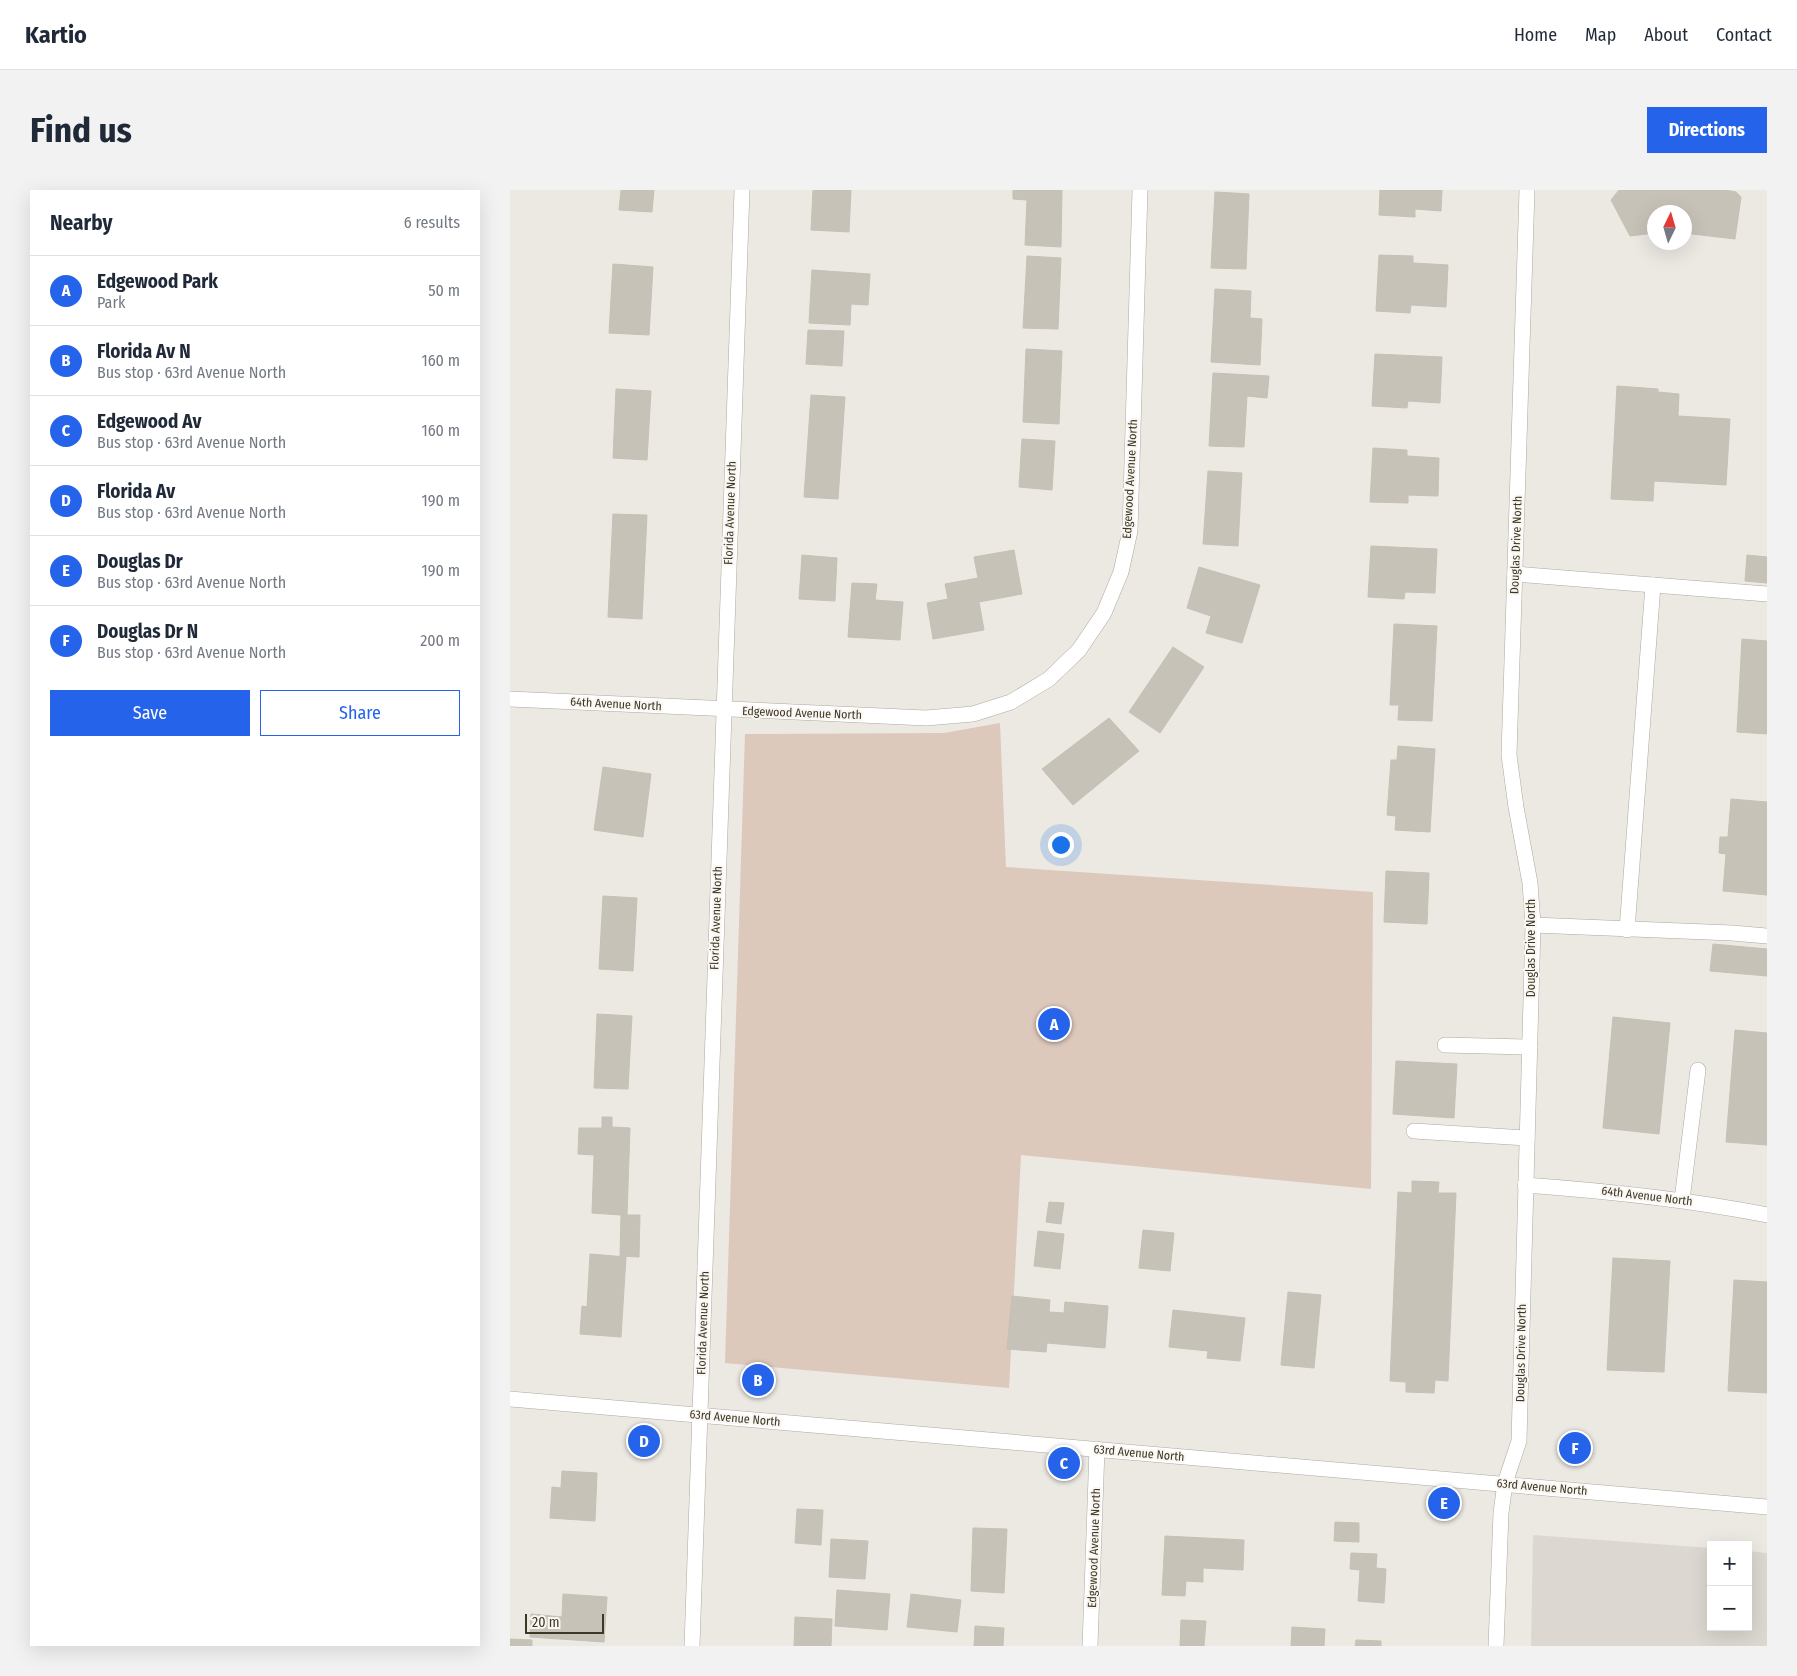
<!DOCTYPE html>
<html lang="en">
<head>
<meta charset="utf-8">
<style>
  :root { --surface:#fff; --page:#f2f2f3; --text:#1f2937; --muted:#747a83; --line:#e0e1e3; --accent:#2563eb }
  body { margin:0; font-family:"Fira Sans Condensed",sans-serif; background:var(--page); color:var(--text) }
  .controls { position:absolute; right:15px; bottom:15px; display:grid; overflow:hidden; border-radius:0px; box-shadow:0 5px 20px #0002 }
  .controls button { width:45px; height:45px; display:grid; place-items:center; padding:0; border:0; border-bottom:1px solid var(--line); background:var(--surface); color:var(--text); font:25px sans-serif }
  .compass { position:absolute; left:1137px; top:15px; width:45px; height:45px; border-radius:50%; background:var(--surface); box-shadow:0 5px 20px #0002; rotate:5deg }
  .scale { position:absolute; left:15px; bottom:12px; width:79px; box-sizing:border-box; padding-left:5px; border:2px solid #3d3823; border-top:0; font-size:14px; line-height:18px; white-space:nowrap; color:#3d3823; -webkit-text-stroke:4px #f9f6f3; paint-order:stroke }
  .you { position:absolute; left:550px; top:654px; width:18px; height:18px; margin:-12px; border:4px solid #fff; border-radius:50%; background:#1a73e8; box-shadow:0 0 0 8px #1a73e833 }
  .badge { display:grid; place-items:center; width:32px; height:32px; border-radius:50%; background:var(--accent); color:#fff; font-size:16px; font-weight:700 }
  .pin { position:absolute; translate:-50% -50%; border:2px solid #fff; box-shadow:0 1px 5px #0006 }
  .list { margin:0; padding:0; list-style:none }
  h2 { display:flex; justify-content:space-between; align-items:center; height:65px; margin:0; padding:0 20px; font-size:21px }
  h2 small { font-size:16px; font-weight:400; color:var(--muted) }
  .list li { display:grid; grid-template-columns:32px 1fr auto; gap:15px; align-items:center; box-sizing:border-box; height:70px; padding:0 20px; border-top:1px solid var(--line) }
  .list b { display:block; font-size:19px; white-space:nowrap }
  .list p { margin:0; font-size:16px; white-space:nowrap; color:var(--muted) }
  .list em { font-size:16px; font-style:normal; color:var(--muted) }
  .actions { display:flex; gap:10px; padding:15px 20px }
  .actions a { flex:1; padding:11px 0; border:1px solid var(--accent); border-radius:0px; text-align:center; font-size:18px; color:var(--accent) }
  .actions .main { background:var(--accent); color:#fff }
  .map { position:relative; flex:none; width:1257px; height:1456px; overflow:hidden; border-radius:0px }
  header { display:flex; align-items:center; gap:30px; box-sizing:border-box; height:70px; padding:0 25px; background:var(--surface); border-bottom:1px solid var(--line) }
  header strong { font-size:24px }
  nav { display:flex; gap:28px; margin-inline-start:auto; font-size:18px }
  .intro { display:flex; align-items:center; justify-content:space-between; box-sizing:border-box; height:120px; padding:0 30px }
  h1 { margin:0; font-size:35px }
  .button { padding:12px 22px; border-radius:0px; background:var(--accent); color:#fff; font-size:18px; font-weight:700 }
  main { display:flex; gap:30px; padding:0 30px }
  aside { flex:1; background:var(--surface); border-radius:0px; box-shadow:0 5px 20px #0002 }
  .map>svg:first-child { display:block }
  .built { fill:#dcd8d1 }
  .green { fill:#ddc8bc }
  .building { fill:#c7c2b8; stroke:#c6c0b5 }
  .lines { fill:none; stroke-linecap:round; stroke-linejoin:round }
  .minor-casing { stroke:#ada99e; stroke-width:16 }
  .minor { stroke:#fff; stroke-width:15 }
  .labels { text-anchor:middle; dominant-baseline:central; stroke-width:4; stroke-linejoin:round; paint-order:stroke }
  .street-label { font-size:12px; fill:#3d3823; stroke:#f9f6f3 }
</style>
</head>
<body>
<header>
<strong>Kartio</strong>
<nav><a>Home</a><a>Map</a><a>About</a><a>Contact</a></nav>
</header>
<div class="intro"><h1>Find us</h1><a class="button">Directions</a></div>
<main>
<aside>
<h2>Nearby<small>6 results</small></h2>
<ul class="list">
<li><span class="badge">A</span><div><b>Edgewood Park</b><p>Park</p></div><em>50 m</em></li>
<li><span class="badge">B</span><div><b>Florida Av N</b><p>Bus stop · 63rd Avenue North</p></div><em>160 m</em></li>
<li><span class="badge">C</span><div><b>Edgewood Av</b><p>Bus stop · 63rd Avenue North</p></div><em>160 m</em></li>
<li><span class="badge">D</span><div><b>Florida Av</b><p>Bus stop · 63rd Avenue North</p></div><em>190 m</em></li>
<li><span class="badge">E</span><div><b>Douglas Dr</b><p>Bus stop · 63rd Avenue North</p></div><em>190 m</em></li>
<li><span class="badge">F</span><div><b>Douglas Dr N</b><p>Bus stop · 63rd Avenue North</p></div><em>200 m</em></li>
</ul>
<div class="actions"><a class="main">Save</a><a>Share</a></div>
</aside>
<div class="map">
<svg width="1257" height="1456" viewBox="0 0 1257 1456">
  <rect width="100%" height="100%" fill="#ece9e3"/>
  <path class="built" d="M 1023,1345 L 1201,1358 L 1201,1437 L 1238,1437 L 1238,1361 L 1257,1363 L 1257,1456 L 1021,1456 Z"/>
  <path class="green" d="M 490,533 L 496,677 L 863,702 L 861,999 L 511,965 L 499,1198 L 215,1173 L 235,544 L 434,543 Z"/>
  <g class="building">
    <path d="M 111,0 L 144,0 L 142,22 L 109,20 Z"/>
    <path d="M 303,0 L 341,0 L 339,42 L 301,40 Z"/>
    <path d="M 503,0 L 552,0 L 551,57 L 515,55 L 517,10 L 503,9 Z"/>
    <path d="M 870,0 L 932,0 L 931,21 L 905,19 L 905,27 L 869,25 Z"/>
    <path d="M 1109,0 L 1215,0 L 1226,2 L 1231,7 L 1225,49 L 1174,43 L 1174,22 L 1144,22 L 1144,43 L 1120,46 L 1101,10 Z"/>
    <path d="M 705,2 L 739,4 L 736,79 L 701,78 Z"/>
    <path d="M 869,65 L 903,66 L 903,73 L 938,75 L 936,117 L 901,115 L 900,123 L 866,121 Z"/>
    <path d="M 517,66 L 551,68 L 548,139 L 513,138 Z"/>
    <path d="M 103,74 L 143,77 L 139,145 L 99,143 Z"/>
    <path d="M 302,80 L 360,84 L 358,115 L 341,114 L 340,135 L 299,133 Z"/>
    <path d="M 705,99 L 741,101 L 740,128 L 752,129 L 750,175 L 701,172 Z"/>
    <path d="M 298,140 L 334,141 L 332,176 L 296,174 Z"/>
    <path d="M 516,159 L 552,161 L 549,234 L 513,232 Z"/>
    <path d="M 865,164 L 932,167 L 930,213 L 898,211 L 897,218 L 862,216 Z"/>
    <path d="M 703,183 L 759,186 L 757,208 L 737,206 L 734,257 L 699,256 Z"/>
    <path d="M 1107,196 L 1148,199 L 1148,202 L 1169,204 L 1168,226 L 1220,229 L 1216,295 L 1144,291 L 1143,311 L 1101,309 Z"/>
    <path d="M 106,199 L 141,201 L 137,270 L 103,268 Z"/>
    <path d="M 301,205 L 335,207 L 328,309 L 294,307 Z"/>
    <path d="M 512,249 L 545,251 L 542,300 L 509,297 Z"/>
    <path d="M 863,258 L 897,260 L 897,266 L 929,268 L 928,306 L 898,305 L 898,313 L 860,312 Z"/>
    <path d="M 698,281 L 732,283 L 728,356 L 693,354 Z"/>
    <path d="M 103,324 L 137,325 L 132,429 L 98,427 Z"/>
    <path d="M 861,356 L 927,359 L 925,403 L 895,402 L 894,409 L 858,407 Z"/>
    <path d="M 504,360 L 512,404 L 469,412 L 474,440 L 423,449 L 417,413 L 438,409 L 435,394 L 468,388 L 464,367 Z"/>
    <path d="M 292,365 L 327,368 L 325,411 L 289,409 Z"/>
    <path d="M 1237,365 L 1257,367 L 1257,393 L 1235,391 Z"/>
    <path d="M 689,377 L 750,395 L 732,453 L 696,443 L 701,426 L 677,418 Z"/>
    <path d="M 342,393 L 367,394 L 365,410 L 393,412 L 390,450 L 338,447 Z"/>
    <path d="M 884,434 L 927,436 L 922,531 L 888,530 L 889,515 L 880,515 Z"/>
    <path d="M 1232,449 L 1257,451 L 1257,544 L 1227,542 Z"/>
    <path d="M 663,457 L 694,477 L 650,543 L 619,522 Z"/>
    <path d="M 599,528 L 629,561 L 563,615 L 532,579 Z"/>
    <path d="M 888,556 L 925,559 L 920,642 L 885,640 L 886,626 L 877,625 L 881,570 L 887,570 Z"/>
    <path d="M 93,577 L 141,584 L 133,647 L 84,640 Z"/>
    <path d="M 1221,609 L 1257,612 L 1257,705 L 1213,701 L 1216,664 L 1209,663 L 1210,647 L 1218,647 Z"/>
    <path d="M 876,681 L 919,683 L 917,734 L 874,732 Z"/>
    <path d="M 93,706 L 127,708 L 123,781 L 89,779 Z"/>
    <path d="M 1203,754 L 1257,759 L 1257,786 L 1200,781 Z"/>
    <path d="M 87,824 L 122,826 L 118,899 L 84,898 Z"/>
    <path d="M 1103,827 L 1160,833 L 1149,944 L 1093,938 Z"/>
    <path d="M 1225,840 L 1257,843 L 1257,955 L 1216,952 Z"/>
    <path d="M 886,871 L 947,874 L 944,928 L 883,924 Z"/>
    <path d="M 92,927 L 102,927 L 102,937 L 120,938 L 117,1025 L 130,1025 L 129,1067 L 110,1066 L 111,1025 L 82,1023 L 84,965 L 68,964 L 69,938 L 92,938 Z"/>
    <path d="M 902,991 L 929,992 L 928,1003 L 946,1003 L 938,1191 L 925,1190 L 924,1203 L 896,1202 L 896,1192 L 880,1191 L 888,1002 L 902,1003 Z"/>
    <path d="M 539,1012 L 554,1013 L 551,1034 L 536,1032 Z"/>
    <path d="M 633,1040 L 664,1043 L 660,1081 L 629,1078 Z"/>
    <path d="M 528,1041 L 554,1044 L 550,1079 L 524,1076 Z"/>
    <path d="M 80,1064 L 116,1067 L 111,1147 L 70,1144 L 72,1116 L 77,1117 Z"/>
    <path d="M 1103,1068 L 1160,1071 L 1154,1182 L 1097,1180 Z"/>
    <path d="M 1224,1090 L 1257,1092 L 1257,1203 L 1218,1201 Z"/>
    <path d="M 778,1102 L 811,1105 L 804,1178 L 771,1175 Z"/>
    <path d="M 502,1106 L 540,1110 L 539,1122 L 554,1123 L 555,1112 L 598,1116 L 595,1158 L 537,1153 L 536,1162 L 497,1159 Z"/>
    <path d="M 663,1120 L 735,1128 L 730,1171 L 697,1168 L 698,1161 L 659,1157 Z"/>
    <path d="M 52,1281 L 87,1283 L 85,1331 L 40,1328 L 42,1297 L 51,1298 Z"/>
    <path d="M 287,1319 L 313,1320 L 311,1355 L 285,1353 Z"/>
    <path d="M 825,1332 L 849,1333 L 849,1352 L 824,1351 Z"/>
    <path d="M 463,1338 L 497,1339 L 494,1403 L 461,1401 Z"/>
    <path d="M 655,1346 L 734,1350 L 733,1380 L 693,1378 L 693,1392 L 676,1391 L 675,1406 L 652,1405 Z"/>
    <path d="M 321,1349 L 358,1351 L 355,1389 L 319,1387 Z"/>
    <path d="M 841,1363 L 867,1364 L 866,1378 L 876,1379 L 874,1413 L 848,1411 L 850,1380 L 840,1379 Z"/>
    <path d="M 327,1400 L 380,1404 L 377,1440 L 325,1436 Z"/>
    <path d="M 53,1404 L 97,1407 L 94,1452 L 20,1447 L 21,1424 L 52,1427 Z"/>
    <path d="M 401,1404 L 451,1410 L 447,1442 L 397,1437 Z"/>
    <path d="M 285,1427 L 322,1429 L 321,1456 L 284,1456 Z"/>
    <path d="M 671,1430 L 696,1431 L 694,1456 L 670,1456 Z"/>
    <path d="M 465,1436 L 494,1438 L 493,1456 L 464,1456 Z"/>
    <path d="M 782,1437 L 815,1439 L 814,1456 L 781,1456 Z"/>
    <path d="M 0,1449 L 22,1450 L 22,1456 L 0,1456 Z"/>
    <path d="M 846,1450 L 871,1451 L 871,1456 L 845,1456 Z"/>
  </g>
  <g class="lines">
    <g class="minor-casing">
      <g id="minor">
        <path d="M 1005,384 L 1257,404"/>
        <path d="M 0,509 L 416,528 L 463,524 L 501,512 L 539,489 L 569,460 L 594,423 L 611,382 L 620,341 L 630,0"/>
        <path d="M 1023,735 L 1222,743 L 1257,746"/>
        <path d="M 1117,740 L 1143,395"/>
        <path d="M 935,855 L 1020,857"/>
        <path d="M 904,941 L 1017,948"/>
        <path d="M 1015,995 C 1097,1001 1177,1009 1257,1025"/>
        <path d="M 1172,1010 L 1188,880"/>
        <path d="M 0,1209 L 1257,1317"/>
        <path d="M 182,1456 L 232,0"/>
        <path d="M 580,1456 L 587,1259"/>
        <path d="M 986,1456 L 991,1323 L 995,1293 L 1009,1251 L 1023,735 L 1020,693 L 1006,617 L 999,565 L 1017,0"/>
      </g>
    </g>
    <use href="#minor" class="minor"/>
  </g>
  <g class="labels">
    <g class="street-label">
      <text transform="translate(620 289) rotate(-87)">Edgewood Avenue North</text>
      <text transform="translate(220 323) rotate(-88)">Florida Avenue North</text>
      <text transform="translate(1006 355) rotate(-88)">Douglas Drive North</text>
      <text transform="translate(106 514) rotate(3)">64th Avenue North</text>
      <text transform="translate(292 523) rotate(2)">Edgewood Avenue North</text>
      <text transform="translate(206 728) rotate(-88)">Florida Avenue North</text>
      <text transform="translate(1021 758) rotate(-90)">Douglas Drive North</text>
      <text transform="translate(1137 1006) rotate(7)">64th Avenue North</text>
      <text transform="translate(193 1133) rotate(-88)">Florida Avenue North</text>
      <text transform="translate(1011 1163) rotate(-89)">Douglas Drive North</text>
      <text transform="translate(225 1228) rotate(5)">63rd Avenue North</text>
      <text transform="translate(629 1263) rotate(5)">63rd Avenue North</text>
      <text transform="translate(1032 1297) rotate(5)">63rd Avenue North</text>
      <text transform="translate(584 1358) rotate(-88)">Edgewood Avenue North</text>
    </g>
  </g>
</svg>
<div class="controls">
<button>+</button>
<button>−</button>
</div>
<svg class="compass" viewBox="-18 -18 36 36"><path d="M0-13l5 13h-10z" fill="#e53935"/><path d="M0 13l5-13h-10z" fill="#747a83"/></svg>
<div class="scale">20 m</div>
<div class="you"></div>
<div class="pin badge" style="left:544px;top:834px">A</div>
<div class="pin badge" style="left:248px;top:1190px">B</div>
<div class="pin badge" style="left:554px;top:1273px">C</div>
<div class="pin badge" style="left:134px;top:1251px">D</div>
<div class="pin badge" style="left:934px;top:1313px">E</div>
<div class="pin badge" style="left:1065px;top:1258px">F</div>
</div>
</main>
</body>
</html>
